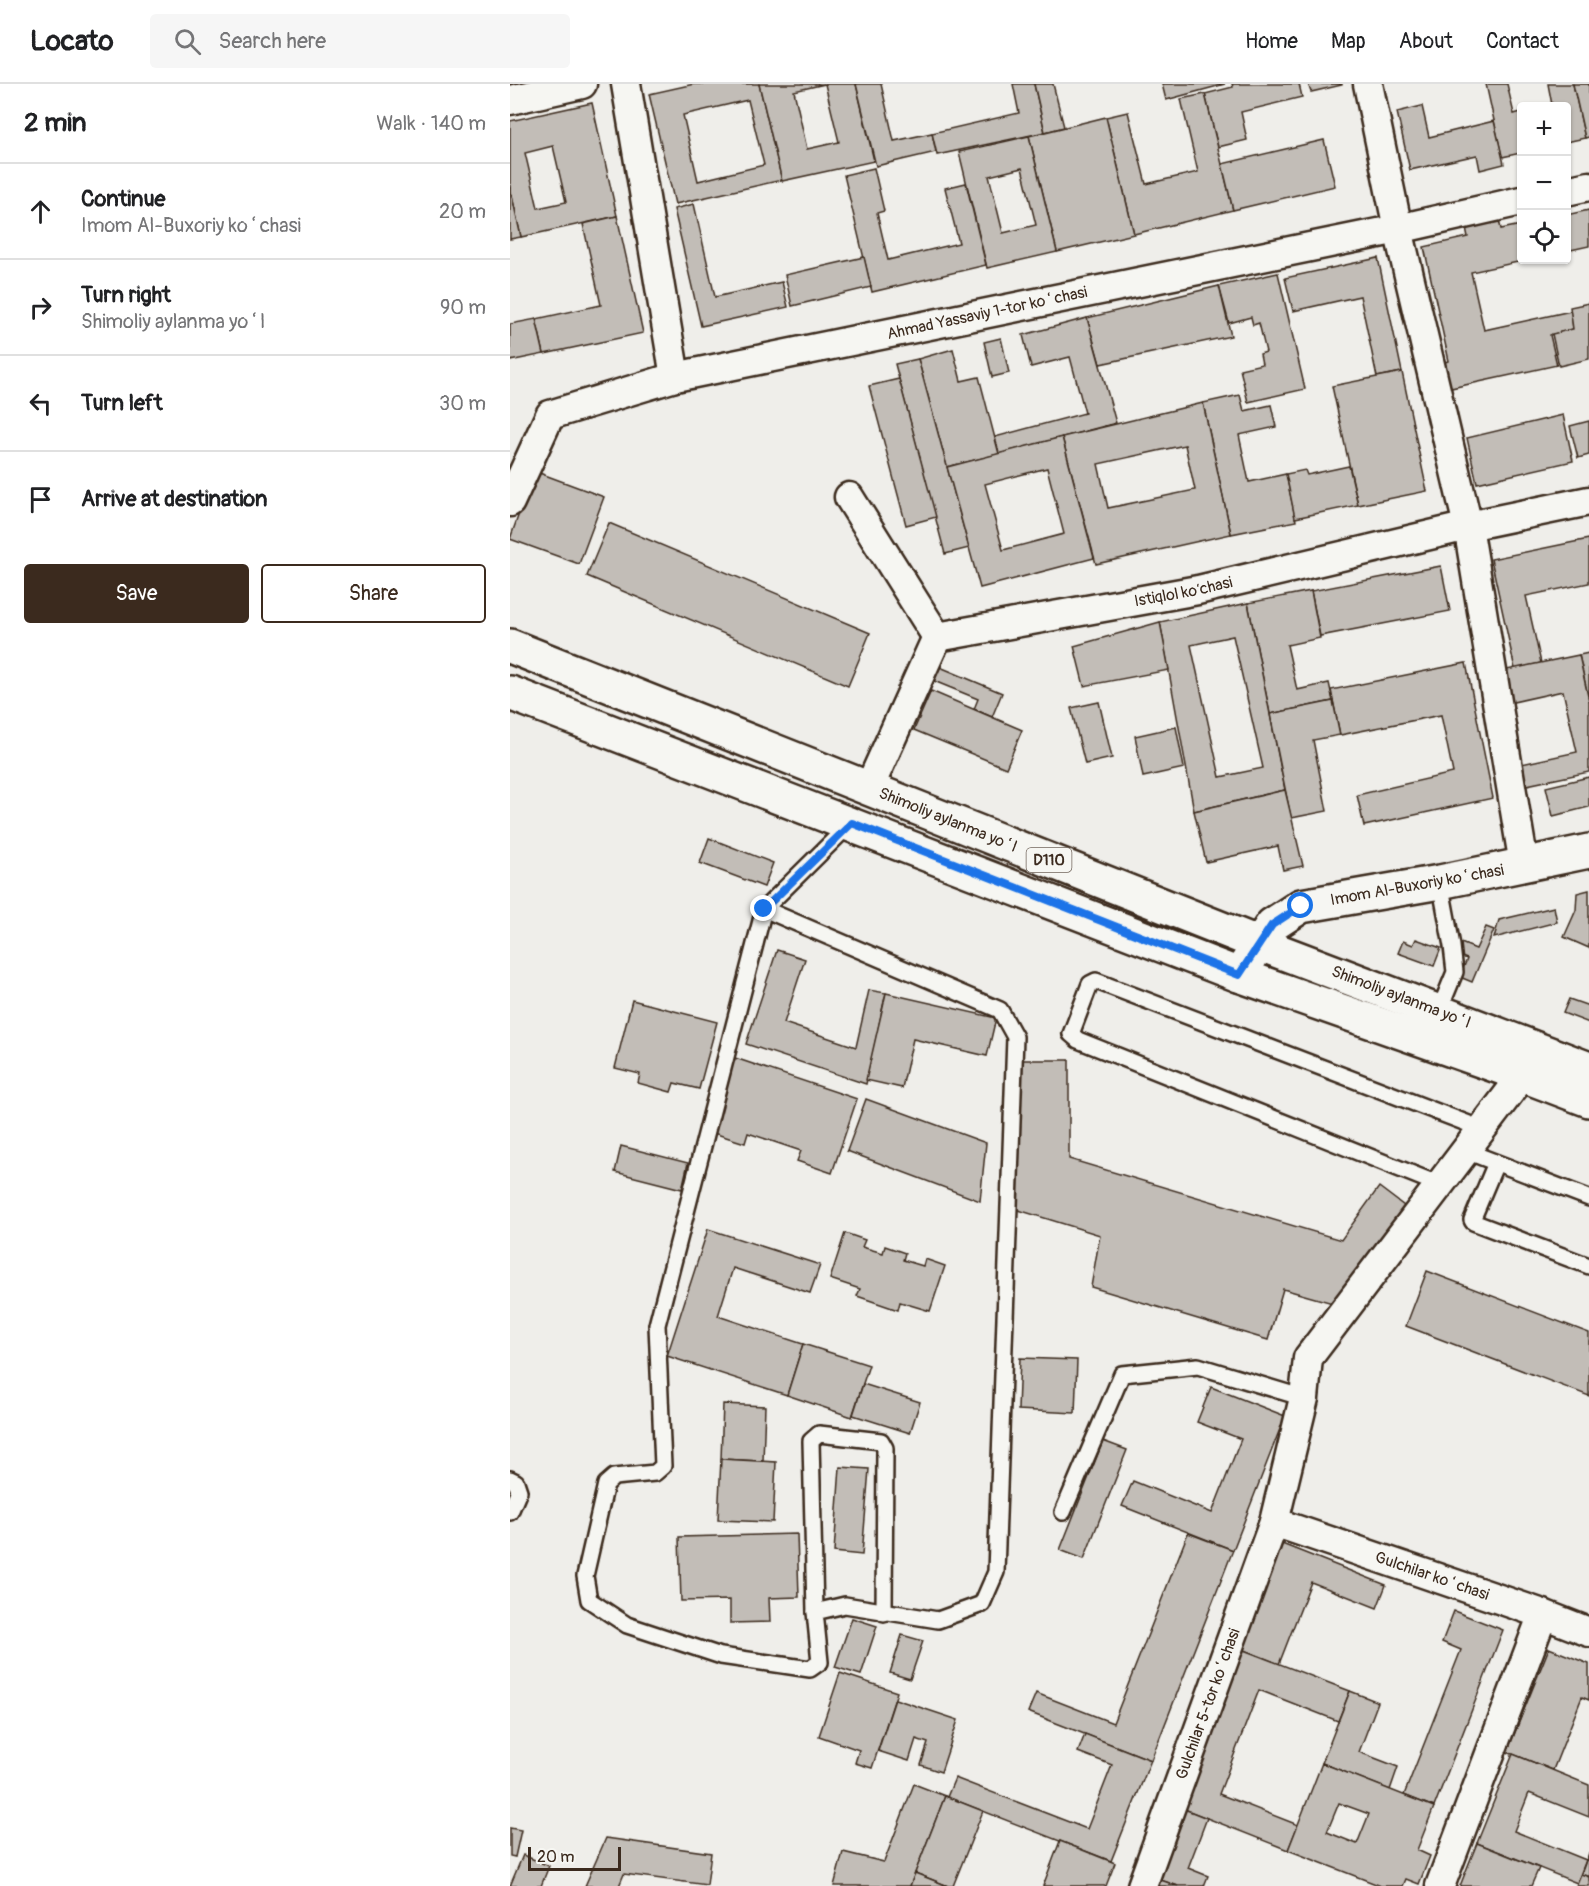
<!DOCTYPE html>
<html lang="en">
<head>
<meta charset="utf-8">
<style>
  :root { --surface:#fff; --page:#f6f6f6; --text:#202124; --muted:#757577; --line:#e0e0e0; --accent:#3b2a1e }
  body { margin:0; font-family:Pangolin,sans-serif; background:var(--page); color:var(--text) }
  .controls { position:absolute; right:18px; top:18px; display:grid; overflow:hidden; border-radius:6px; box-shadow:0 2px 4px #0004 }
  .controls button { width:54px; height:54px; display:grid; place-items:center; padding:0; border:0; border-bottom:2px solid var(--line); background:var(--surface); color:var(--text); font:30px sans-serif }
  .scale { position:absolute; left:18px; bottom:15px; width:93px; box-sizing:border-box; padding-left:6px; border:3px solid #3b2a1e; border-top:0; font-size:16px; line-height:21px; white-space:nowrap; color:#3b2a1e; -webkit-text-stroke:4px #f6f6f2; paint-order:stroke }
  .stop { position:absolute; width:18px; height:18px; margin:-14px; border:4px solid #1a73e8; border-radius:50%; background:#fff }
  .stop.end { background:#1a73e8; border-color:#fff; box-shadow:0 2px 6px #0008 }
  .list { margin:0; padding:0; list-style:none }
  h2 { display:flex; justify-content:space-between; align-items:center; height:78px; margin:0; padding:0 24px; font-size:26px }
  h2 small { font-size:20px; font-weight:400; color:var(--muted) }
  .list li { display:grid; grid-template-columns:39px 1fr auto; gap:18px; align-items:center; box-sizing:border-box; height:96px; padding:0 24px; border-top:2px solid var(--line) }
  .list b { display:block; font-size:22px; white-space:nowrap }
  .list p { margin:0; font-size:20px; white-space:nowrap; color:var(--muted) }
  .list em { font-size:20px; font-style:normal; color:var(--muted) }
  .actions { display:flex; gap:12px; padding:18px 24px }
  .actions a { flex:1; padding:14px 0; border:2px solid var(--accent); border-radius:6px; text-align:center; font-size:21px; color:var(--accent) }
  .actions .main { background:var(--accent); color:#fff }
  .icon { flex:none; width:33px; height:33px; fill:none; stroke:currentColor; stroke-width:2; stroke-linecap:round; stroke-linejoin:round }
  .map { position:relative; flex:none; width:1079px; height:1802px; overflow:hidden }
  header { display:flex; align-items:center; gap:36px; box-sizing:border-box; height:84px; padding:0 30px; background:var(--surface); border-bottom:2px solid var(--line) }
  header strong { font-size:28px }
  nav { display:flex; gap:33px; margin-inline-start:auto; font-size:21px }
  .search { width:420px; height:54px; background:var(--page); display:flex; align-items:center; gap:15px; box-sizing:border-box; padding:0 21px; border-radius:6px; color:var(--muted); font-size:22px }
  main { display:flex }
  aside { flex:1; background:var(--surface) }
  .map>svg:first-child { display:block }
  .building { fill:#c2bdb7; stroke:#3b2a1e; stroke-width:1.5; fill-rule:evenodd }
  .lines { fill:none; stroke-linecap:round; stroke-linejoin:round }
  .service-casing { stroke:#3b2a1e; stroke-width:20 }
  .minor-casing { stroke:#3b2a1e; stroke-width:33 }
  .tertiary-casing { stroke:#3b2a1e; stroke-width:38 }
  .primary-casing { stroke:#3b2a1e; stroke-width:38 }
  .service { stroke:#f6f6f2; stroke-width:15 }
  .minor { stroke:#f6f6f2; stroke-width:28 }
  .tertiary { stroke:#f6f6f2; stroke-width:33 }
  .primary { stroke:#f6f6f2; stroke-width:33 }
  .route { stroke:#1a73e8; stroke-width:8 }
  .labels { text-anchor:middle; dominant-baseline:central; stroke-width:6; stroke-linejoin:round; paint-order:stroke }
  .shield { fill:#f6f6f2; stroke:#73675e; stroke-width:1.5 }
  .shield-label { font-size:15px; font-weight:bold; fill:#3b2a1e }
  .street-label { font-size:16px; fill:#3b2a1e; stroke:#f6f6f2 }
</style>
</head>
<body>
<header>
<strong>Locato</strong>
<div class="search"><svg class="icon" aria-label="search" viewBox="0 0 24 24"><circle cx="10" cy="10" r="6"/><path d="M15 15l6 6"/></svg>Search here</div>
<nav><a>Home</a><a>Map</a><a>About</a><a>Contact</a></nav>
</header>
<main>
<aside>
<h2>2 min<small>Walk · 140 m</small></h2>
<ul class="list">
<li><svg class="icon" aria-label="ahead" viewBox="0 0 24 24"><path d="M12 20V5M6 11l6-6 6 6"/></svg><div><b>Continue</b><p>Imom Al-Buxoriy koʻchasi</p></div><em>20 m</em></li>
<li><svg class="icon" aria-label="right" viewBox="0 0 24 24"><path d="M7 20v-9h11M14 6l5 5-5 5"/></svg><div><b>Turn right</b><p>Shimoliy aylanma yoʻl</p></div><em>90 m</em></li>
<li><svg class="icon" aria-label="left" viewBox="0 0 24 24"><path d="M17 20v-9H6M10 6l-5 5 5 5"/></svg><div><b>Turn left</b></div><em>30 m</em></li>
<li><svg class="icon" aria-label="arrive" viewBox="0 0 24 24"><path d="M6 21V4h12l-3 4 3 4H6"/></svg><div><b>Arrive at destination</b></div></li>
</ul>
<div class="actions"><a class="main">Save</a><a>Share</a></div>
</aside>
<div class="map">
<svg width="1079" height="1802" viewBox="0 0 1079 1802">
  <rect width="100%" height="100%" fill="#efeeea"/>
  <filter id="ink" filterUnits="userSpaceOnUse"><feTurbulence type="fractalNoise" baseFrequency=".0167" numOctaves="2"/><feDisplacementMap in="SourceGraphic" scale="12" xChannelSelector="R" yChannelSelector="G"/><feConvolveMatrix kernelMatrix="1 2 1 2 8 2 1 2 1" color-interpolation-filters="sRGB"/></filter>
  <g filter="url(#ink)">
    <g class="building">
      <path d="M 184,0 L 249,0 L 272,96 L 165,120 L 139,10 ZM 238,16 L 254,81 L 188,97 L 173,31 Z"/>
      <path d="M 249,0 L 346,0 L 364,77 L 272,97 ZM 315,0 L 329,58 L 297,65 L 284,7 Z"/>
      <path d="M 346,0 L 371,0 L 384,57 L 422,49 L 426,68 L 366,82 Z"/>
      <path d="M 503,0 L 524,0 L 535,48 L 427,71 L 422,49 L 509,29 Z"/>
      <path d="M 524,0 L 543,0 L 554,43 L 535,48 Z"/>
      <path d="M 652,0 L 715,0 L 656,16 Z"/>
      <path d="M 722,0 L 789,0 L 792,13 L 731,28 L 737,56 L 708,63 L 695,10 L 723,3 Z"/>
      <path d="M 798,0 L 832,0 L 832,1 L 801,8 Z"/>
      <path d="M 976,0 L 997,0 L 1004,30 L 1011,28 L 1011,69 L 992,73 Z"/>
      <path d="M 1038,0 L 1063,0 L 1075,54 L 1056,58 L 1056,22 L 1037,22 L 1042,21 Z"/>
      <path d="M 1063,0 L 1079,0 L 1079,53 L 1075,54 Z"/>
      <path d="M 695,10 L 723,126 L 624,150 L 596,33 L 618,28 L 636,100 L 688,88 L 671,15 Z"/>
      <path d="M 82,19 L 107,132 L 11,153 L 0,103 L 0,37 ZM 43,62 L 56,118 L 28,124 L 15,69 Z"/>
      <path d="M 912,22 L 919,53 L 984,37 L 994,80 L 970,86 L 967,71 L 900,86 L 887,28 Z"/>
      <path d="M 596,33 L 624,150 L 547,168 L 519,52 Z"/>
      <path d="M 519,52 L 547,168 L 477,184 L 449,68 ZM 512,84 L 526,141 L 493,149 L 479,92 Z"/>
      <path d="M 814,56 L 825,102 L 723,126 L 712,80 Z"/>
      <path d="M 364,84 L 374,127 L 367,129 L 378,176 L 449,159 L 435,104 L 456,99 L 476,181 L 362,208 L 334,91 Z"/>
      <path d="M 0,103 L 11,153 L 0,155 Z"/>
      <path d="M 184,120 L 205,213 L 272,198 L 278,223 L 191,242 L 164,125 Z"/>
      <path d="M 1079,126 L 1079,162 L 1056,167 L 1056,131 Z"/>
      <path d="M 107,132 L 133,249 L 34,270 L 26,235 L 91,221 L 73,140 Z"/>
      <path d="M 988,132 L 991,145 L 1011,141 L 1011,176 L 1017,176 L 961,188 L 974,246 L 1061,227 L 1063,245 L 1040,251 L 1047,281 L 941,304 L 934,278 L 939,277 L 914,163 L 958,153 L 955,139 Z"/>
      <path d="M 354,173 L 361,203 L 282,222 L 275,191 Z"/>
      <path d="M 868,174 L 892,288 L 867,293 L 850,212 L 783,227 L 775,194 Z"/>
      <path d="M 768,189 L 795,305 L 738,318 L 730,285 L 752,280 L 750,270 L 756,268 L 749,239 L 743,241 L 741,233 L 719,239 L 709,202 Z"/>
      <path d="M 709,202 L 721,252 L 590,280 L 577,234 Z"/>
      <path d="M 1079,219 L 1079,275 L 1049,282 L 1042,250 L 1063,245 L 1060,223 Z"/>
      <path d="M 577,234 L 606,339 L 489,370 L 485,353 L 575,329 L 560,273 L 521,283 L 513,251 Z"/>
      <path d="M 26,235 L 34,270 L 0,277 L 0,240 Z"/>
      <path d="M 491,254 L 499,289 L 482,293 L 474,258 Z"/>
      <path d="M 443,265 L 451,297 L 469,293 L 489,370 L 437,383 L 408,275 Z"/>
      <path d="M 408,275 L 459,464 L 435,470 L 385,280 Z"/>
      <path d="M 892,288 L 917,407 L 848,421 L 822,302 Z"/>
      <path d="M 389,295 L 426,433 L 396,441 L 359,302 Z"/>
      <path d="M 730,311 L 734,327 L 761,321 L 766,343 L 729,351 L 739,398 L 776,390 L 786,437 L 721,450 L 693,319 Z"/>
      <path d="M 693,319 L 721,450 L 586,480 L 552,353 ZM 675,361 L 685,406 L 598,424 L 588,380 Z"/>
      <path d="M 1053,331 L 1063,377 L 967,399 L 957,354 Z"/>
      <path d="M 1079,337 L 1079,371 L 1068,374 L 1060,342 Z"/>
      <path d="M 552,353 L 584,474 L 470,504 L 437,383 ZM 537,384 L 554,450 L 493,466 L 475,400 Z"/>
      <path d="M 839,382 L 848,421 L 785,434 L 776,390 L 795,386 L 797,391 Z"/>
      <path d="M 24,387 L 94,413 L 69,480 L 0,455 Z"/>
      <path d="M 99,439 L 360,549 L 338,602 L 77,492 Z"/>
      <path d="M 1079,455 L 1079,499 L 1016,512 L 1031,579 L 1005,585 L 981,475 Z"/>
      <path d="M 931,482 L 940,527 L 810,552 L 801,507 Z"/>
      <path d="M 801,507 L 810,554 L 777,561 L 787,606 L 819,599 L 823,617 L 760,630 L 738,519 Z"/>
      <path d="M 738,519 L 775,706 L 684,727 L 650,538 ZM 723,552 L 753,684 L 710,693 L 681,561 Z"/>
      <path d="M 650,538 L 659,586 L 574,602 L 564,562 Z"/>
      <path d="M 1079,569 L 1079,617 L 1069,571 Z"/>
      <path d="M 1069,571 L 1079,617 L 1079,688 L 1012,702 L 1007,681 L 1067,668 L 1053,607 L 994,620 L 987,588 Z"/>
      <path d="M 956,579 L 983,714 L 854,742 L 847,711 L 943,689 L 931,631 L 830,651 L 821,606 Z"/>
      <path d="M 430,583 L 492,609 L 482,633 L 464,625 L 468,615 L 424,597 Z"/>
      <path d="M 421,607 L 512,646 L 496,684 L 404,646 Z"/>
      <path d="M 823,617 L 830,651 L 803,656 L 817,727 L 781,734 L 760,630 Z"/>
      <path d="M 589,618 L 602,674 L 575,680 L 561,624 Z"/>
      <path d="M 666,643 L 674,684 L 633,693 L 625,652 Z"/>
      <path d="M 1079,693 L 1079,723 L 1043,732 L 1036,703 Z"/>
      <path d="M 775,706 L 793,782 L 773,786 L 768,762 L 696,778 L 684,727 Z"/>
      <path d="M 199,754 L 263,779 L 254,803 L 190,779 Z"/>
      <path d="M 1079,806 L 1079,864 L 1054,853 L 1066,826 L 1067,809 Z"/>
      <path d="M 1044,823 L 1047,838 L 984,854 L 989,836 Z"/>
      <path d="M 976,843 L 984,846 L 962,898 L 950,893 L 957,875 L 946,871 L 951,859 L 966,865 Z"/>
      <path d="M 906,855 L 931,864 L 924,882 L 888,869 L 893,857 L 903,861 Z"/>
      <path d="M 267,866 L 295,875 L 274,939 L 346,963 L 359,906 L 376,909 L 356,1000 L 236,960 Z"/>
      <path d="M 376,909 L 486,934 L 477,972 L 403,955 L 392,1004 L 356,996 Z"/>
      <path d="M 1059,915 L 1079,922 L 1079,939 L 1053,929 Z"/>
      <path d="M 122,916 L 207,938 L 189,1005 L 164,999 L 161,1008 L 128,999 L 130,990 L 105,984 Z"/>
      <path d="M 225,974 L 347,1015 L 322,1089 L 287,1077 L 291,1067 L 238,1049 L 235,1059 L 200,1048 Z"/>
      <path d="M 512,976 L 559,976 L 559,1075 L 831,1156 L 869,1103 L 894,1122 L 826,1220 L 773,1205 L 758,1256 L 581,1203 L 590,1151 L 505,1125 Z"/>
      <path d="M 356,1015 L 476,1059 L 470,1117 L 337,1067 Z"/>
      <path d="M 111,1062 L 178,1079 L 172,1105 L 105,1088 Z"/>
      <path d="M 198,1145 L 310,1181 L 300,1209 L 223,1184 L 208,1232 L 293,1260 L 277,1311 L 157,1272 Z"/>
      <path d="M 335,1149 L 355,1156 L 352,1163 L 373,1169 L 375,1162 L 395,1169 L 393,1176 L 413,1182 L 415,1175 L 435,1182 L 420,1227 L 390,1218 L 388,1226 L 347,1212 L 350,1205 L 320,1195 Z"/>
      <path d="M 917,1187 L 1079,1249 L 1079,1312 L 896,1242 Z"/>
      <path d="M 293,1260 L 359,1281 L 342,1333 L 277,1311 Z"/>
      <path d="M 510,1274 L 567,1276 L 565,1329 L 508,1326 Z"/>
      <path d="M 353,1300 L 410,1318 L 400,1349 L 343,1331 Z"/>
      <path d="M 701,1303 L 775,1332 L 723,1466 L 612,1422 L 623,1397 L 702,1429 L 731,1355 L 687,1338 Z"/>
      <path d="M 213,1320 L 255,1322 L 253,1377 L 211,1375 Z"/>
      <path d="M 593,1357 L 617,1366 L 574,1475 L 550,1466 Z"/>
      <path d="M 211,1375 L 266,1378 L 263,1438 L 208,1436 Z"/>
      <path d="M 330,1383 L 359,1385 L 352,1471 L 324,1468 Z"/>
      <path d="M 678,1449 L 723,1466 L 641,1676 L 518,1628 L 526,1609 L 603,1639 Z"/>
      <path d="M 287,1450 L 289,1513 L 259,1514 L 260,1538 L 220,1539 L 220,1516 L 171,1517 L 169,1453 Z"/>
      <path d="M 772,1460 L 876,1501 L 867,1524 L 801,1498 L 769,1580 L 731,1565 Z"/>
      <path d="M 944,1527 L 993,1546 L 924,1723 L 894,1711 L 951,1566 L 932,1558 Z"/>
      <path d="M 342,1534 L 367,1542 L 351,1591 L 325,1583 Z"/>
      <path d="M 392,1551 L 413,1557 L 400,1595 L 380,1589 Z"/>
      <path d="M 1039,1564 L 1079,1580 L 1079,1616 L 1072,1613 L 1043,1686 L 997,1668 Z"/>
      <path d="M 731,1565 L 840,1607 L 828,1637 L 749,1606 L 709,1710 L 788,1741 L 778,1766 L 669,1723 Z"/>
      <path d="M 330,1589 L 387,1608 L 362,1684 L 345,1679 L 349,1666 L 309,1652 Z"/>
      <path d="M 840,1607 L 868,1618 L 849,1668 L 888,1683 L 880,1706 L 812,1679 Z"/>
      <path d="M 385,1615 L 448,1636 L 431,1688 L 411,1681 L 418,1659 L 406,1655 L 399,1677 L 368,1667 Z"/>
      <path d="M 575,1650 L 641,1676 L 601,1777 L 437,1713 L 445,1694 L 577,1745 L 602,1681 L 568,1668 Z"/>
      <path d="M 1003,1670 L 1079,1701 L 1079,1733 L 1019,1709 L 1004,1747 L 1076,1776 L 1067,1799 L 967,1759 Z"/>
      <path d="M 812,1679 L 924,1723 L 907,1766 L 920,1772 L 909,1800 L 896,1795 L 893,1802 L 871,1802 L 778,1766 ZM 829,1719 L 859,1730 L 847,1760 L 817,1748 Z"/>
      <path d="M 404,1700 L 435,1712 L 400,1802 L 324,1802 L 333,1768 L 374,1778 Z"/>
      <path d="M 435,1712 L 473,1727 L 443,1802 L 438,1802 L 405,1789 Z"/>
      <path d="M 669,1723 L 697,1734 L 678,1784 L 698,1792 L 694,1802 L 668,1802 L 642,1793 Z"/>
      <path d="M 0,1744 L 11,1746 L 5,1773 L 0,1772 Z"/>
      <path d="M 96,1754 L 201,1769 L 197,1801 L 114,1790 L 109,1802 L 75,1802 Z"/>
      <path d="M 550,1757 L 605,1779 L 596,1802 L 533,1802 Z"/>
      <path d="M 967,1759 L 1029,1784 L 1021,1802 L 950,1802 Z"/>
      <path d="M 1079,1769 L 1079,1793 L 1071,1790 Z"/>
      <path d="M 13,1771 L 39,1782 L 31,1802 L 0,1802 Z"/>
      <path d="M 405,1789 L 438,1802 L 400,1802 Z"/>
      <path d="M 1071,1790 L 1079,1793 L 1079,1802 L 1066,1802 Z"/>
      <path d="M 642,1793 L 668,1802 L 639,1802 Z"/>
    </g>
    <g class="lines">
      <g class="service-casing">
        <g id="service">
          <path d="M 254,825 L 490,926 L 505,953 L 486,1488 L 472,1520 L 428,1536 L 335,1521 L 305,1528 L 310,1578 L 300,1585 L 211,1572 L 117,1541 L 79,1516 L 75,1492 L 96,1400 L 104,1393 L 145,1389 L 153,1382 L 147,1241 L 254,825 L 341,739"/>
          <path d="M 929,927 L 945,888 L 942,862 L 930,798"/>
          <path d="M 956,1067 L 1079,1114"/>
          <path d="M 986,1079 L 962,1136 L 963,1138 L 1079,1182"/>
          <path d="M 930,1101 L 568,956 L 561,950 L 580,900 L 586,897 L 972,1045"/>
          <path d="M 0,1395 L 6,1398 L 9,1407 L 0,1428"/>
          <path d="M 553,1428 L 612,1290 L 688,1282 L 794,1314"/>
          <path d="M 305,1528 L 301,1357 L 309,1350 L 371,1357 L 375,1364 L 374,1529"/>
        </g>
      </g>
      <g class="minor-casing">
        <g id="minor">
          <path d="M 116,0 L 165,293"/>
          <path d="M 858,0 L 888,145 L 958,442 L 1014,781"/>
          <path d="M 0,16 L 72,0"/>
          <path d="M 1056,107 L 1079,102"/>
          <path d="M 339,413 L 427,553"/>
          <path d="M 0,418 L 40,331 L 165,293 L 888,145 L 1011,117"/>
          <path id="s1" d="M 359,704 L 427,553 L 688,506 L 958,442 L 1079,417"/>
          <path d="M 764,1438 L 1033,1530 L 1079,1548"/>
          <path d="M 632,1802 L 764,1438 L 794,1314 L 798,1274 L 1013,991"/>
          <path d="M 930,1802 L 1033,1530"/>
        </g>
      </g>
      <g class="tertiary-casing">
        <path id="tertiary" d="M 729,891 L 762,841 L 791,822 L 930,798 L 1079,767"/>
      </g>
      <g class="primary-casing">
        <g id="primary">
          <path d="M 0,562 L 750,860 L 1079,985"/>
          <path d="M 0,609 L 729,891 L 1013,991 L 1079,1016"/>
        </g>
      </g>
      <use href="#service" class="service"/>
      <use href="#minor" class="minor"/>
      <use href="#tertiary" class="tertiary"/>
      <use href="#primary" class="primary"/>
    </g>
  </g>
  <g class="lines" filter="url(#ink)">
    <path class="route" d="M 254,825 L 342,739 L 729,891 L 762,841 L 791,822"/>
  </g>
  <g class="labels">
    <rect class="shield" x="516.5" y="764" width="45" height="24" rx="4.5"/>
    <g class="shield-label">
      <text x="539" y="776">D110</text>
    </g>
    <g class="street-label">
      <text transform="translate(477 229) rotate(-12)">Ahmad Yassaviy 1-tor koʻchasi</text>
      <text stroke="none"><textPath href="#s1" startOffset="416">Istiqlol ko‘chasi</textPath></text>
      <text transform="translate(438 736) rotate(22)">Shimoliy aylanma yoʻl</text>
      <text transform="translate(907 801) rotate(-10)">Imom Al-Buxoriy koʻchasi</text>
      <text transform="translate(891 913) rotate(21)">Shimoliy aylanma yoʻl</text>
      <text transform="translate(922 1492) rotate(19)">Gulchilar koʻchasi</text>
      <text transform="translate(698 1620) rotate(-70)">Gulchilar 5-tor koʻchasi</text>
    </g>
  </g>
</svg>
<div class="controls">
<button>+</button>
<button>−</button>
<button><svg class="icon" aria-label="locate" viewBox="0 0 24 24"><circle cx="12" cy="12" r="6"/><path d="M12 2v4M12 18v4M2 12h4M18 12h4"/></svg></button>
</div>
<div class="scale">20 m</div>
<div class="stop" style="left:791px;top:822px"></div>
<div class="stop end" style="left:254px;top:825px"></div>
</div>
</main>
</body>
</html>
